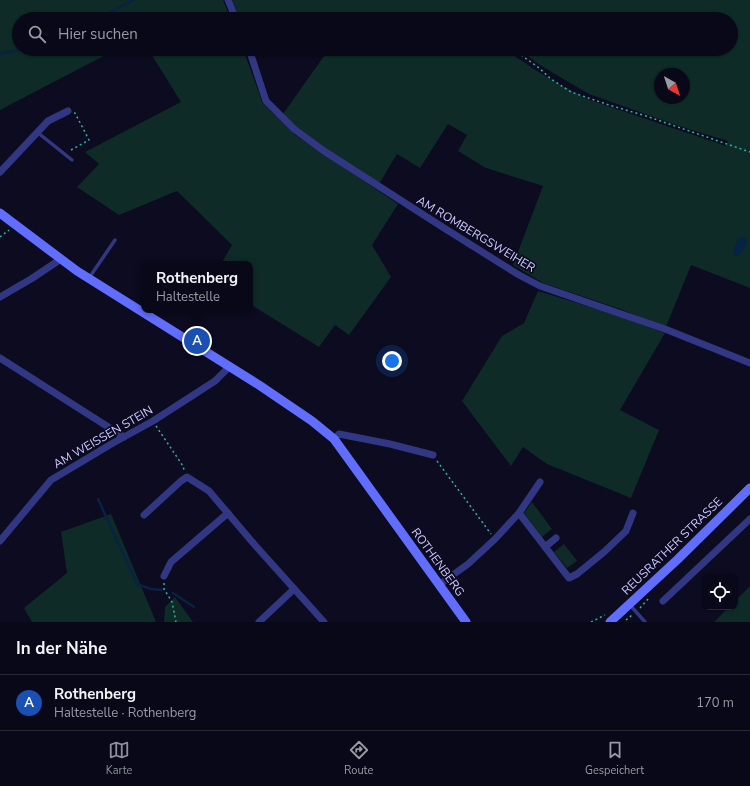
<!DOCTYPE html>
<html lang="de">
<head>
<meta charset="utf-8">
<style>
  :root { --surface:#090818; --page:#121121; --text:#f1f3f6; --muted:#999aa2; --line:#292937; --accent:#8c9099 }
  body { margin:0; font-family:"Nunito Sans",sans-serif; background:var(--page); color:var(--text) }
  .controls { position:absolute; right:12px; bottom:12px; display:grid; overflow:hidden; border-radius:8px; box-shadow:0 1px 3px #0004 }
  .controls button { width:36px; height:36px; display:grid; place-items:center; padding:0; border:0; border-bottom:1px solid var(--line); background:var(--surface); color:var(--text); font:20px sans-serif }
  .compass { position:absolute; left:654px; top:68px; width:36px; height:36px; border-radius:50%; background:var(--surface); box-shadow:0 1px 3px #0004; rotate:141deg }
  .you { position:absolute; left:392px; top:361px; width:14px; height:14px; margin:-10px; border:3px solid #fff; border-radius:50%; background:#1a73e8; box-shadow:0 0 0 6px #1a73e833 }
  .badge { display:grid; place-items:center; width:26px; height:26px; border-radius:50%; background:var(--accent); color:#fff; font-size:13px; font-weight:700 }
  .pin { position:absolute; translate:-50% -50%; border:2px solid #fff; box-shadow:0 1px 4px #0006 }
  .popup { position:absolute; left:141px; top:261px; width:112px; height:52px; box-sizing:border-box; display:grid; place-content:center; border-radius:8px; background:var(--surface); filter:drop-shadow(0 1px 3px #0005); font-size:13px; white-space:nowrap; color:var(--muted) }
  .popup b { font-size:15px; color:var(--text) }
  .popup::after { content:''; position:absolute; left:50%; top:100%; margin-left:-8px; border:8px solid transparent; border-top-color:var(--surface) }
  .list { margin:0; padding:0; list-style:none }
  h2 { display:flex; justify-content:space-between; align-items:center; height:52px; margin:0; padding:0 16px; font-size:17px }
  h2 small { font-size:13px; font-weight:400; color:var(--muted) }
  .list li { display:grid; grid-template-columns:26px 1fr auto; gap:12px; align-items:center; box-sizing:border-box; height:56px; padding:0 16px; border-top:1px solid var(--line) }
  .list b { display:block; font-size:15px; white-space:nowrap }
  .list p { margin:0; font-size:13px; white-space:nowrap; color:var(--muted) }
  .list em { font-size:13px; font-style:normal; color:var(--muted) }
  .icon { flex:none; width:22px; height:22px; fill:none; stroke:currentColor; stroke-width:2; stroke-linecap:round; stroke-linejoin:round }
  .map { position:relative; flex:none; width:750px; height:622px; overflow:hidden }
  .search { position:absolute; background:var(--surface); box-shadow:0 1px 3px #0004; left:12px; right:12px; top:12px; height:44px; display:flex; align-items:center; gap:10px; box-sizing:border-box; padding:0 14px; border-radius:22px; color:var(--muted); font-size:15px }
  .sheet { height:108px; background:var(--surface) }
  nav { display:flex; justify-content:space-around; align-items:center; box-sizing:border-box; height:56px; border-top:1px solid var(--line); background:var(--surface); font-size:11px; color:var(--muted) }
  nav a { display:grid; justify-items:center; gap:2px }
  nav .on { color:var(--accent) }
  .map>svg:first-child { display:block }
  .green { fill:#0e2b27; fill-rule:evenodd }
  .water { fill:#072343 }
  .lines { fill:none; stroke-linecap:round; stroke-linejoin:round }
  .stream { stroke:#072343; stroke-width:2.5 }
  .path { stroke:#24b9a1; stroke-width:1.5; stroke-dasharray:2 3; stroke-linecap:butt }
  .lane { stroke:#323783; stroke-width:3.5 }
  .street { stroke:#323783; stroke-width:7 }
  .secondary { stroke:#616dff; stroke-width:9 }
  .labels { text-anchor:middle; dominant-baseline:central; stroke-width:3.5; stroke-linejoin:round; paint-order:stroke }
  .street-label { font-size:12px; fill:#cbcaff; stroke:#0c0b20 }
</style>
</head>
<body>
<div class="map">
<svg width="750" height="622" viewBox="0 0 750 622">
  <rect width="100%" height="100%" fill="#0c0b20"/>
  <g class="green">
    <path d="M 0,0 L 223,0 L 231,19 L 19,19 L 19,49 L 117,49 L 0,110 Z"/>
    <path d="M 232,0 L 750,0 L 750,288 L 691,265 L 666,327 L 620,309 L 543,283 L 513,265 L 543,186 L 486,168 L 458,151 L 467,135 L 448,124 L 420,168 L 397,154 L 379,184 L 326,149 L 296,127 L 283,114 L 329,49 L 504,49 L 537,71 L 559,84 L 587,99 L 726,146 L 728,141 L 682,127 L 589,94 L 560,77 L 540,65 L 519,49 L 731,49 L 731,19 L 478,19 L 475,17 C 442,15 409,14 376,13 C 355,13 325,12 306,19 L 240,19 ZM 660,74 L 684,74 L 684,98 L 660,98 Z"/>
    <path d="M 148,49 L 243,49 L 263,104 L 278,118 L 294,134 L 398,204 L 372,245 L 391,277 L 349,335 L 335,325 L 319,347 L 250,304 L 250,264 L 221,264 L 232,245 L 177,191 L 119,215 L 77,187 L 99,164 L 85,152 L 181,102 Z"/>
    <path d="M 538,291 L 617,315 L 665,333 L 620,410 L 659,430 L 631,498 L 547,464 L 523,447 L 511,466 L 462,401 L 502,336 L 524,323 Z"/>
    <path d="M 532,502 L 552,529 L 542,537 L 524,513 Z"/>
    <path d="M 111,514 L 156,622 L 32,622 L 24,608 L 67,573 L 61,532 Z"/>
    <path d="M 564,544 L 577,561 L 567,568 L 554,552 Z"/>
    <path d="M 750,586 L 750,622 L 714,622 L 729,607 L 735,607 L 735,601 Z"/>
    <path d="M 175,597 L 193,622 L 164,622 L 165,607 Z"/>
  </g>
  <path class="water" d="M 741,237 L 744,237 L 747,240 C 745,246 743,254 737,256 L 734,255 L 733,251 L 738,239 Z"/>
  <g class="lines">
    <g class="stream">
      <path d="M 96,19 L 134,0"/>
      <path d="M 0,54 L 20,49"/>
      <path d="M 98,499 L 137,584 L 151,589 L 162,590"/>
      <path d="M 173,593 L 194,607"/>
    </g>
    <g class="path">
      <path d="M 513,49 L 539,68 L 551,79 L 571,92 L 609,105 L 646,116 L 750,152"/>
      <path d="M 71,150 L 89,140 L 75,113 L 74,113"/>
      <path d="M 0,237 L 9,230"/>
      <path d="M 156,426 L 183,466 L 184,470"/>
      <path d="M 437,461 L 491,534"/>
      <path d="M 164,583 L 164,589 L 172,602 L 176,622"/>
      <path d="M 640,608 L 649,598"/>
      <path d="M 626,620 L 632,615"/>
      <path d="M 591,622 L 605,615"/>
    </g>
    <g class="lane">
      <path d="M 330,19 L 352,17 L 438,19"/>
      <path d="M 37,132 L 72,160"/>
      <path d="M 89,278 L 115,240"/>
      <path d="M 630,605 L 645,622"/>
    </g>
    <g class="street">
      <path d="M 228,0 L 236,19"/>
      <path d="M 249,49 L 266,101 L 294,129 L 324,151 L 444,228 L 519,275 L 540,286 L 665,329 L 750,363"/>
      <path d="M 0,172 L 48,121 L 68,111"/>
      <path d="M 0,297 L 31,279 L 61,259"/>
      <path d="M 0,358 L 124,437"/>
      <path d="M 334,439 L 339,434 L 390,444 L 433,455"/>
      <path d="M 540,482 L 519,513 L 569,578 L 577,574 L 604,552 L 626,531 L 633,513"/>
      <path d="M 144,515 L 181,481 L 187,477 L 209,491 L 254,544 L 324,622"/>
      <path d="M 0,541 L 51,480 L 113,443 L 153,421 L 215,381 L 230,366"/>
      <path d="M 545,547 L 556,538"/>
      <path d="M 164,576 L 171,562 L 228,513"/>
      <path d="M 439,585 L 468,564 L 495,539 L 519,513"/>
      <path d="M 663,601 L 750,519"/>
      <path d="M 259,622 L 294,589"/>
    </g>
    <g class="secondary">
      <path d="M 0,213 L 61,259 L 77,271 L 259,385 L 312,421 L 334,439 L 342,450 L 466,622"/>
      <path d="M 610,622 L 677,560 L 750,488"/>
    </g>
  </g>
  <g class="labels">
    <g class="street-label">
      <text transform="translate(476 234) rotate(31)">AM ROMBERGSWEIHER</text>
      <text transform="translate(103 437) rotate(-30)">AM WEISSEN STEIN</text>
      <text transform="translate(672 546) rotate(-44)">REUSRATHER STRASSE</text>
      <text transform="translate(438 562) rotate(54)">ROTHENBERG</text>
    </g>
  </g>
</svg>
<div class="controls">
<button><svg class="icon" aria-label="locate" viewBox="0 0 24 24"><circle cx="12" cy="12" r="6"/><path d="M12 2v4M12 18v4M2 12h4M18 12h4"/></svg></button>
</div>
<svg class="compass" viewBox="-18 -18 36 36"><path d="M0-13l5 13h-10z" fill="#e53935"/><path d="M0 13l5-13h-10z" fill="#999aa2"/></svg>
<div class="you"></div>
<div class="pin badge" style="left:197px;top:341px;background:#1a4fb4">A</div>
<div class="popup"><b>Rothenberg</b>Haltestelle</div>
<div class="search"><svg class="icon" aria-label="search" viewBox="0 0 24 24"><circle cx="10" cy="10" r="6"/><path d="M15 15l6 6"/></svg>Hier suchen</div>
</div>
<section class="sheet">
<h2>In der Nähe<small></small></h2>
<ul class="list">
<li><span class="badge" style="background:#1a4fb4">A</span><div><b>Rothenberg</b><p>Haltestelle · Rothenberg</p></div><em>170 m</em></li>
</ul>
</section>
<nav>
<a class="on"><svg class="icon" aria-label="map" viewBox="0 0 24 24"><path d="M3 6l6-2 6 2 6-2v14l-6 2-6-2-6 2zM9 4v14M15 6v14"/></svg>Karte</a>
<a><svg class="icon" aria-label="directions" viewBox="0 0 24 24"><path d="M12 3l9 9-9 9-9-9zM9 14v-3h6M13 9l2 2-2 2"/></svg>Route</a>
<a><svg class="icon" aria-label="saved" viewBox="0 0 24 24"><path d="M7 4h10v16l-5-4-5 4z"/></svg>Gespeichert</a>
</nav>
</body>
</html>
